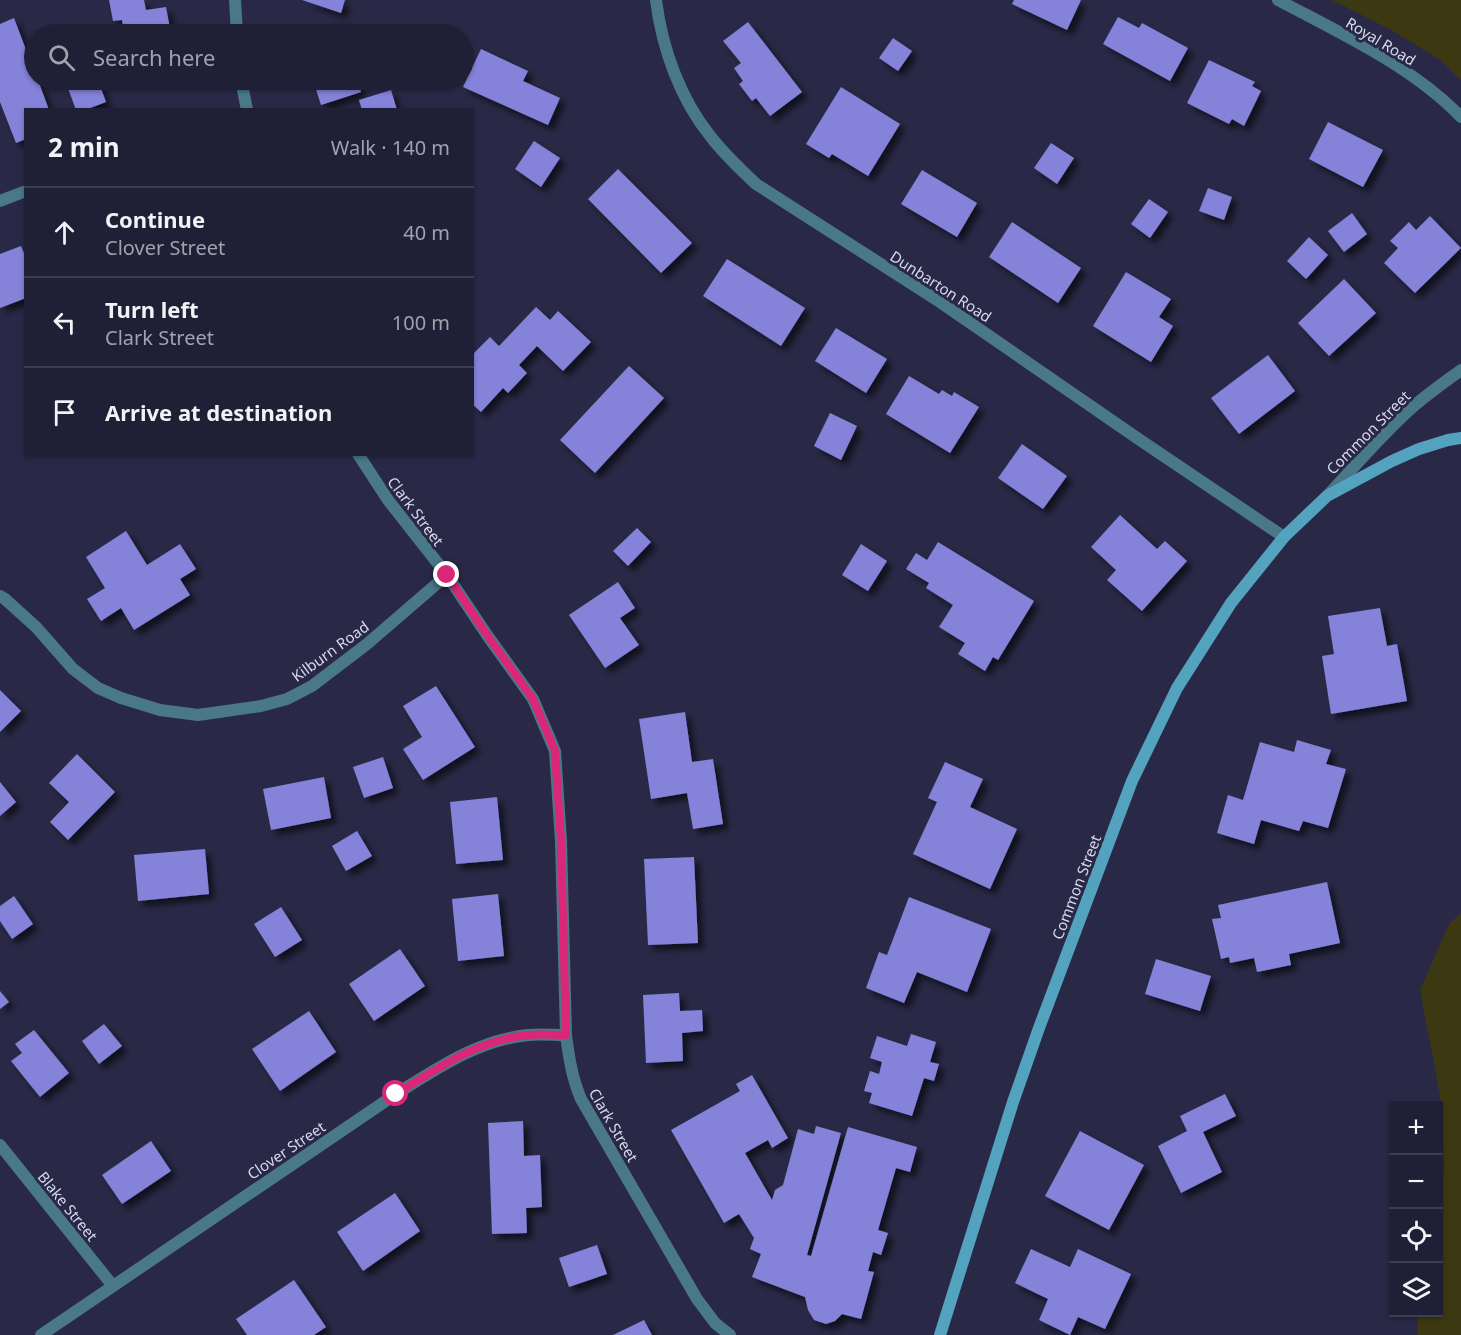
<!DOCTYPE html>
<html lang="en">
<head>
<meta charset="utf-8">
<style>
  :root { --surface:#1f1f35; --page:#27273d; --text:#f1f3f6; --muted:#a1a2ad; --line:#3c3d50 }
  body { margin:0; font-family:"Noto Sans",sans-serif; background:var(--page); color:var(--text) }
  .controls { position:absolute; right:18px; bottom:18px; display:grid; overflow:hidden; border-radius:0px; box-shadow:0 2px 4px #0004 }
  .controls button { width:54px; height:54px; display:grid; place-items:center; padding:0; border:0; border-bottom:2px solid var(--line); background:var(--surface); color:var(--text); font:30px sans-serif }
  .stop { position:absolute; width:18px; height:18px; margin:-14px; border:4px solid #db2777; border-radius:50%; background:#fff }
  .stop.end { background:#db2777; border-color:#fff; box-shadow:0 2px 6px #0008 }
  .list { margin:0; padding:0; list-style:none }
  h2 { display:flex; justify-content:space-between; align-items:center; height:78px; margin:0; padding:0 24px; font-size:26px }
  h2 small { font-size:20px; font-weight:400; color:var(--muted) }
  .list li { display:grid; grid-template-columns:39px 1fr auto; gap:18px; align-items:center; box-sizing:border-box; height:90px; padding:0 24px; border-top:2px solid var(--line) }
  .list b { display:block; font-size:22px; white-space:nowrap }
  .list p { margin:0; font-size:20px; white-space:nowrap; color:var(--muted) }
  .list em { font-size:20px; font-style:normal; color:var(--muted) }
  .icon { flex:none; width:33px; height:33px; fill:none; stroke:currentColor; stroke-width:2; stroke-linecap:round; stroke-linejoin:round }
  .map { position:relative; flex:none; width:1461px; height:1335px; overflow:hidden }
  .search { position:absolute; background:var(--surface); box-shadow:0 2px 4px #0004; left:24px; top:24px; width:450px; height:66px; display:flex; align-items:center; gap:15px; box-sizing:border-box; padding:0 21px; border-radius:33px; color:var(--muted); font-size:22px }
  .panel { position:absolute; background:var(--surface); box-shadow:0 2px 4px #0004; left:24px; top:108px; width:450px; height:348px; border-radius:0px }
  .map>svg:first-child { display:block }
  .green { fill:#3c3812 }
  .building { fill:#8482d9; filter:url(#shadow) }
  .lines { fill:none; stroke-linecap:round; stroke-linejoin:round }
  .street { stroke:#497889; stroke-width:12 }
  .secondary { stroke:#53a2be; stroke-width:12 }
  .route { stroke:#db2777; stroke-width:8 }
  .labels { text-anchor:middle; dominant-baseline:central; stroke-width:6; stroke-linejoin:round; paint-order:stroke }
  .street-label { font-size:15px; fill:#d7d9ec; stroke:#292947 }
</style>
</head>
<body>
<div class="map">
<svg width="1461" height="1335" viewBox="0 0 1461 1335">
  <defs>
    <filter id="shadow"><feDropShadow dx="5.5" dy="5.5" stdDeviation="3" flood-color="#0009"/></filter>
  </defs>
  <rect width="100%" height="100%" fill="#292947"/>
  <g class="green">
    <path d="M 1332,0 L 1461,0 L 1461,80 L 1440,60 L 1395,32 Z"/>
    <path d="M 1461,913 L 1461,1335 L 1417,1335 L 1418,1313 L 1438,1312 L 1438,1191 L 1444,1167 L 1440,1095 L 1420,990 L 1449,924 Z"/>
  </g>
  <g class="building">
    <path d="M 109,0 L 144,0 L 146,10 L 166,7 L 171,34 L 124,34 L 122,20 L 113,21 Z"/>
    <path d="M 302,0 L 345,0 L 341,13 Z"/>
    <path d="M 1014,0 L 1081,0 L 1067,30 L 1012,4 Z"/>
    <path d="M 1118,17 L 1139,28 L 1142,23 L 1188,48 L 1170,81 L 1103,44 Z"/>
    <path d="M 14,18 L 34,71 L 34,80 L 38,80 L 49,110 L 26,110 L 26,139 L 16,143 L 0,102 L 0,24 Z"/>
    <path d="M 748,22 L 802,92 L 770,116 L 756,98 L 752,101 L 739,84 L 743,81 L 734,68 L 741,63 L 723,41 Z"/>
    <path d="M 893,38 L 912,51 L 898,71 L 879,58 Z"/>
    <path d="M 481,49 L 528,71 L 523,81 L 560,98 L 548,125 L 463,87 Z"/>
    <path d="M 1209,60 L 1255,82 L 1252,86 L 1261,91 L 1244,126 L 1232,119 L 1229,124 L 1187,103 Z"/>
    <path d="M 65,80 L 98,80 L 106,102 L 85,110 L 76,110 Z"/>
    <path d="M 313,80 L 357,80 L 361,92 L 321,105 Z"/>
    <path d="M 841,87 L 900,124 L 868,176 L 832,154 L 829,158 L 806,144 Z"/>
    <path d="M 391,90 L 397,110 L 362,110 L 359,100 Z"/>
    <path d="M 1328,122 L 1383,150 L 1363,187 L 1309,159 Z"/>
    <path d="M 534,141 L 560,158 L 541,187 L 515,169 Z"/>
    <path d="M 1051,143 L 1074,158 L 1057,184 L 1034,168 Z"/>
    <path d="M 618,169 L 692,243 L 661,273 L 588,199 Z"/>
    <path d="M 922,170 L 977,203 L 957,237 L 901,204 Z"/>
    <path d="M 1208,188 L 1232,197 L 1224,220 L 1199,211 Z"/>
    <path d="M 1149,199 L 1168,212 L 1150,238 L 1131,224 Z"/>
    <path d="M 1352,213 L 1367,234 L 1344,252 L 1328,231 Z"/>
    <path d="M 1430,216 L 1461,248 L 1415,293 L 1384,263 L 1398,248 L 1390,241 L 1409,222 L 1416,230 Z"/>
    <path d="M 1012,222 L 1081,268 L 1058,303 L 989,257 Z"/>
    <path d="M 1309,237 L 1328,255 L 1306,279 L 1287,261 Z"/>
    <path d="M 21,246 L 26,258 L 26,298 L 0,308 L 0,254 Z"/>
    <path d="M 727,259 L 805,308 L 781,346 L 703,296 Z"/>
    <path d="M 1126,272 L 1171,299 L 1159,317 L 1173,326 L 1151,362 L 1093,326 Z"/>
    <path d="M 1344,279 L 1376,313 L 1329,356 L 1298,323 Z"/>
    <path d="M 536,307 L 550,320 L 558,311 L 591,342 L 563,371 L 537,346 L 519,365 L 527,373 L 508,393 L 503,388 L 481,412 L 472,404 L 472,355 L 490,337 L 499,346 Z"/>
    <path d="M 836,328 L 887,359 L 866,393 L 815,361 Z"/>
    <path d="M 1268,355 L 1295,391 L 1239,434 L 1211,398 Z"/>
    <path d="M 629,366 L 664,398 L 595,473 L 560,440 Z"/>
    <path d="M 909,376 L 939,394 L 942,390 L 952,396 L 954,392 L 979,407 L 950,453 L 886,414 Z"/>
    <path d="M 830,413 L 857,426 L 841,460 L 814,446 Z"/>
    <path d="M 1022,444 L 1067,476 L 1043,509 L 998,478 Z"/>
    <path d="M 1120,515 L 1157,549 L 1165,541 L 1187,561 L 1142,611 L 1107,580 L 1116,570 L 1091,547 Z"/>
    <path d="M 637,528 L 651,542 L 628,566 L 613,551 Z"/>
    <path d="M 126,531 L 147,565 L 180,544 L 196,569 L 180,579 L 190,595 L 134,630 L 121,608 L 101,621 L 87,599 L 105,588 L 86,557 Z"/>
    <path d="M 938,542 L 1034,601 L 998,660 L 993,657 L 985,671 L 958,654 L 965,643 L 939,627 L 953,605 L 926,588 L 929,583 L 906,569 L 916,553 L 927,560 Z"/>
    <path d="M 861,544 L 887,561 L 868,591 L 842,575 Z"/>
    <path d="M 618,582 L 635,608 L 620,618 L 639,645 L 605,668 L 569,615 Z"/>
    <path d="M 1380,608 L 1387,646 L 1397,644 L 1407,701 L 1331,714 L 1322,656 L 1334,654 L 1328,616 Z"/>
    <path d="M 436,686 L 475,747 L 423,780 L 403,749 L 422,737 L 403,706 Z"/>
    <path d="M 0,690 L 21,711 L 0,732 Z"/>
    <path d="M 685,712 L 692,762 L 713,759 L 723,824 L 693,829 L 687,793 L 651,799 L 639,719 Z"/>
    <path d="M 1297,740 L 1331,750 L 1326,764 L 1346,769 L 1328,828 L 1303,821 L 1299,831 L 1261,820 L 1254,844 L 1217,833 L 1228,795 L 1243,800 L 1260,742 L 1294,752 Z"/>
    <path d="M 77,754 L 115,792 L 68,840 L 50,822 L 69,802 L 49,783 Z"/>
    <path d="M 383,757 L 393,788 L 364,798 L 353,767 Z"/>
    <path d="M 945,762 L 983,779 L 970,807 L 1017,829 L 990,889 L 913,854 L 937,802 L 928,798 Z"/>
    <path d="M 324,777 L 331,818 L 271,830 L 263,789 Z"/>
    <path d="M 0,782 L 16,802 L 0,816 Z"/>
    <path d="M 497,797 L 503,860 L 456,864 L 450,802 Z"/>
    <path d="M 357,831 L 372,856 L 346,871 L 332,846 Z"/>
    <path d="M 205,849 L 209,894 L 138,901 L 134,855 Z"/>
    <path d="M 694,857 L 698,943 L 648,945 L 644,859 Z"/>
    <path d="M 1327,882 L 1340,943 L 1289,954 L 1291,965 L 1257,972 L 1254,958 L 1230,963 L 1229,957 L 1221,959 L 1212,919 L 1221,918 L 1218,905 Z"/>
    <path d="M 498,894 L 504,956 L 458,961 L 452,899 Z"/>
    <path d="M 14,896 L 33,924 L 12,939 L 0,921 L 0,906 Z"/>
    <path d="M 909,897 L 991,929 L 967,992 L 917,972 L 904,1003 L 866,988 L 879,952 L 887,955 Z"/>
    <path d="M 281,907 L 302,940 L 275,957 L 254,924 Z"/>
    <path d="M 400,949 L 425,986 L 374,1021 L 349,984 Z"/>
    <path d="M 1156,959 L 1211,976 L 1200,1011 L 1145,994 Z"/>
    <path d="M 0,991 L 9,1002 L 0,1009 Z"/>
    <path d="M 679,993 L 680,1011 L 702,1010 L 703,1031 L 682,1033 L 683,1061 L 646,1063 L 643,995 Z"/>
    <path d="M 309,1011 L 336,1052 L 280,1091 L 252,1049 Z"/>
    <path d="M 104,1024 L 122,1046 L 99,1064 L 82,1041 Z"/>
    <path d="M 34,1030 L 69,1073 L 40,1097 L 11,1061 L 22,1053 L 15,1044 Z"/>
    <path d="M 911,1034 L 936,1042 L 930,1062 L 939,1064 L 934,1081 L 924,1078 L 912,1116 L 869,1103 L 872,1093 L 864,1091 L 870,1071 L 879,1074 L 882,1062 L 870,1058 L 877,1036 L 907,1046 Z"/>
    <path d="M 752,1075 L 788,1138 L 772,1148 L 768,1140 L 745,1153 L 772,1200 L 775,1190 L 783,1185 L 798,1129 L 814,1134 L 816,1126 L 841,1133 L 807,1255 L 811,1256 L 848,1127 L 917,1147 L 910,1172 L 896,1168 L 878,1230 L 888,1233 L 881,1255 L 873,1252 L 868,1271 L 874,1272 L 861,1319 L 842,1314 L 835,1321 L 826,1324 L 814,1320 L 808,1310 L 805,1297 L 752,1277 L 761,1254 L 750,1249 L 754,1238 L 739,1214 L 724,1223 L 671,1130 L 740,1091 L 736,1084 Z"/>
    <path d="M 1225,1094 L 1236,1116 L 1203,1132 L 1222,1172 L 1181,1193 L 1158,1146 L 1187,1131 L 1180,1116 Z"/>
    <path d="M 523,1121 L 524,1156 L 540,1155 L 542,1207 L 526,1208 L 527,1233 L 492,1234 L 488,1123 Z"/>
    <path d="M 1080,1131 L 1144,1165 L 1109,1230 L 1045,1196 Z"/>
    <path d="M 151,1141 L 171,1171 L 122,1204 L 102,1175 Z"/>
    <path d="M 395,1193 L 420,1231 L 363,1271 L 337,1232 Z"/>
    <path d="M 597,1245 L 607,1274 L 569,1287 L 559,1258 Z"/>
    <path d="M 1031,1249 L 1070,1267 L 1078,1249 L 1131,1274 L 1105,1329 L 1078,1317 L 1070,1335 L 1039,1320 L 1048,1299 L 1015,1283 Z"/>
    <path d="M 294,1280 L 326,1327 L 314,1335 L 247,1335 L 236,1319 Z"/>
    <path d="M 644,1320 L 652,1335 L 613,1335 Z"/>
  </g>
  <g class="lines">
    <g class="street">
      <path d="M 235,0 L 237,34"/>
      <path d="M 656,0 C 662,48 680,99 711,137 C 724,154 740,169 756,184 L 940,302 L 1140,440 L 1284,537"/>
      <path d="M 1278,0 C 1340,33 1412,66 1461,117"/>
      <path d="M 241,80 L 247,110"/>
      <path d="M 0,201 L 26,191"/>
      <path d="M 358,454 L 388,500 L 447,575 L 487,635 L 533,699 L 555,751 L 561,841 L 566,1035 C 569,1058 572,1078 581,1099 L 697,1299 L 715,1323 L 730,1335"/>
      <path d="M 1329,494 C 1354,467 1379,438 1406,413 C 1423,397 1442,384 1461,370"/>
      <path d="M 0,596 L 5,599 L 36,627 L 73,669 L 98,688 L 121,698 L 160,710 L 198,715 L 261,706 L 287,699 L 312,686 L 367,644 L 447,575"/>
      <path d="M 0,1145 L 113,1286"/>
      <path d="M 41,1335 L 396,1094 C 438,1068 478,1040 528,1035 C 540,1034 553,1035 566,1035"/>
    </g>
    <path class="secondary" d="M 940,1335 L 1013,1102 L 1039,1028 L 1132,781 L 1177,688 L 1231,603 L 1284,537 L 1327,496 L 1392,461 L 1419,449 L 1448,440 L 1461,438"/>
  </g>
  <g class="lines">
    <path class="route" d="M 396,1094 C 438,1068 477,1040 528,1035 C 540,1034 553,1035 566,1035 L 561,841 L 555,751 L 533,699 L 487,635 L 447,575"/>
  </g>
  <g class="labels">
    <g class="street-label">
      <text transform="translate(1381 41) rotate(31)">Royal Road</text>
      <text transform="translate(941 286) rotate(33)">Dunbarton Road</text>
      <text transform="translate(1368 432) rotate(-45)">Common Street</text>
      <text transform="translate(416 511) rotate(53)">Clark Street</text>
      <text transform="translate(330 651) rotate(-36)">Kilburn Road</text>
      <text transform="translate(1076 887) rotate(-69)">Common Street</text>
      <text transform="translate(614 1125) rotate(60)">Clark Street</text>
      <text transform="translate(286 1150) rotate(-34)">Clover Street</text>
      <text transform="translate(68 1206) rotate(51)">Blake Street</text>
    </g>
  </g>
</svg>
<div class="controls">
<button>+</button>
<button>−</button>
<button><svg class="icon" aria-label="locate" viewBox="0 0 24 24"><circle cx="12" cy="12" r="6"/><path d="M12 2v4M12 18v4M2 12h4M18 12h4"/></svg></button>
<button><svg class="icon" aria-label="layers" viewBox="0 0 24 24"><path d="M12 4l9 5-9 5-9-5zM3 14l9 5 9-5"/></svg></button>
</div>
<div class="stop" style="left:396px;top:1094px"></div>
<div class="stop end" style="left:447px;top:575px"></div>
<div class="search"><svg class="icon" aria-label="search" viewBox="0 0 24 24"><circle cx="10" cy="10" r="6"/><path d="M15 15l6 6"/></svg>Search here</div>
<section class="panel">
<h2>2 min<small>Walk · 140 m</small></h2>
<ul class="list">
<li><svg class="icon" aria-label="ahead" viewBox="0 0 24 24"><path d="M12 20V5M6 11l6-6 6 6"/></svg><div><b>Continue</b><p>Clover Street</p></div><em>40 m</em></li>
<li><svg class="icon" aria-label="left" viewBox="0 0 24 24"><path d="M17 20v-9H6M10 6l-5 5 5 5"/></svg><div><b>Turn left</b><p>Clark Street</p></div><em>100 m</em></li>
<li><svg class="icon" aria-label="arrive" viewBox="0 0 24 24"><path d="M6 21V4h12l-3 4 3 4H6"/></svg><div><b>Arrive at destination</b></div></li>
</ul>
</section>
</div>
</body>
</html>
